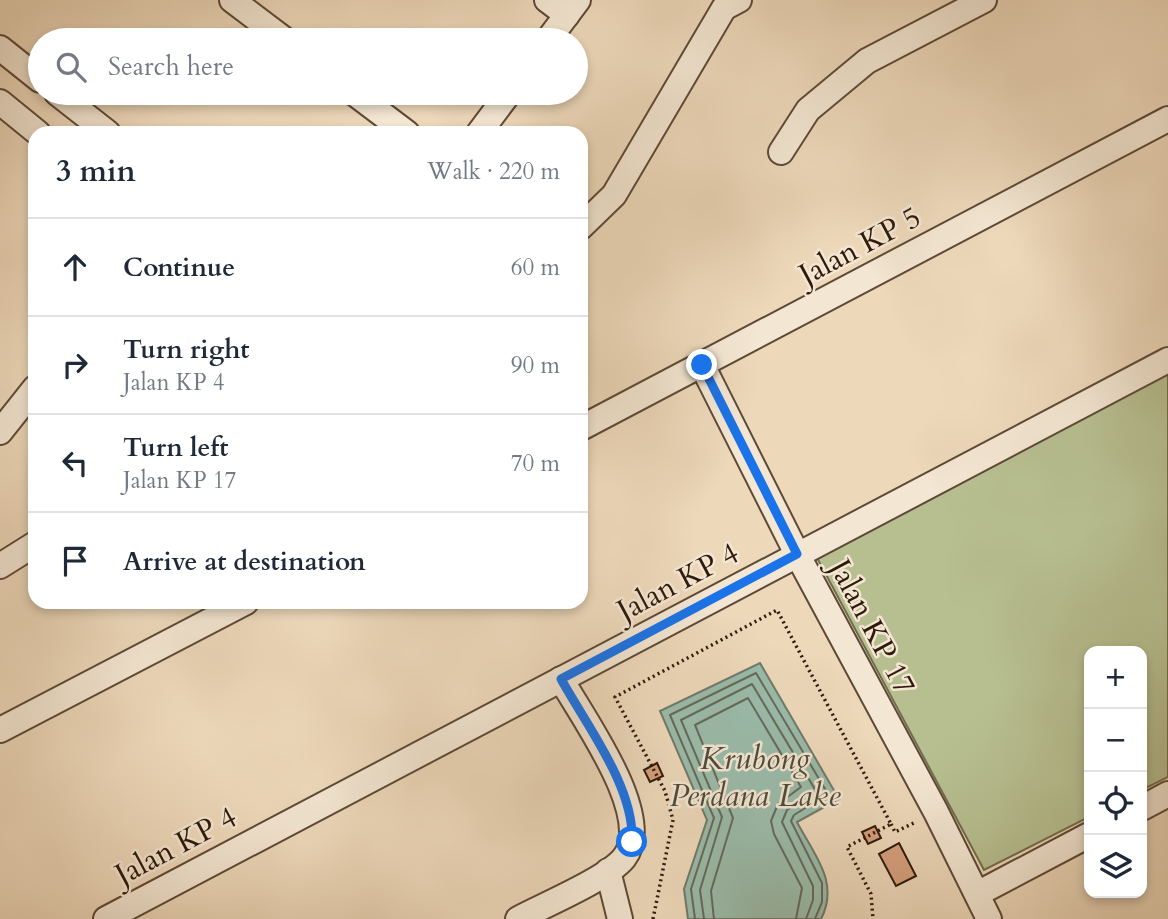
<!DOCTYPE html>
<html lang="en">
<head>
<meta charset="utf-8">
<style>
  :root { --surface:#fff; --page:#f6f6f7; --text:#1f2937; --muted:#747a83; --line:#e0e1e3 }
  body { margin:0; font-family:Cardo,serif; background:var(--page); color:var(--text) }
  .controls { position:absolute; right:21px; bottom:21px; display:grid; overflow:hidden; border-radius:14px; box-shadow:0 4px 10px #0003 }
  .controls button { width:63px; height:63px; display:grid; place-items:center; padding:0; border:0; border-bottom:2px solid var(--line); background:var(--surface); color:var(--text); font:35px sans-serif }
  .stop { position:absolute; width:21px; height:21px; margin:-16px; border:5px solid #1a73e8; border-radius:50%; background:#fff }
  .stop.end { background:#1a73e8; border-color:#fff; box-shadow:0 2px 7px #0008 }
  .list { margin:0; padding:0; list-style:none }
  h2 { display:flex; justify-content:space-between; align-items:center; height:91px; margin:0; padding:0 28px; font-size:30px }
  h2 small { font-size:23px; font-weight:400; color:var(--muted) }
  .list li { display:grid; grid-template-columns:46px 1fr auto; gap:21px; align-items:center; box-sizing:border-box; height:98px; padding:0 28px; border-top:2px solid var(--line) }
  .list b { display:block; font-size:26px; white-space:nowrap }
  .list p { margin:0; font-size:23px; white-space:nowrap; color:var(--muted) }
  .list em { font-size:23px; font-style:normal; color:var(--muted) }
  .icon { flex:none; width:38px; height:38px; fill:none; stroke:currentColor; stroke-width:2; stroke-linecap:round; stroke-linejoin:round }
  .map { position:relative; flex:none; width:1168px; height:919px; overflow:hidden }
  .search { position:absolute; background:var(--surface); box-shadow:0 4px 10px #0003; left:28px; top:28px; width:560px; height:77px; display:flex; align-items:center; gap:18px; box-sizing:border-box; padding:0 24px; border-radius:38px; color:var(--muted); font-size:26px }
  .panel { position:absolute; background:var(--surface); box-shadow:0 4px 10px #0003; left:28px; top:126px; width:560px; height:483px; border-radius:21px }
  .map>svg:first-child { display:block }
  .green { fill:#b7bf91; stroke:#726c4e; stroke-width:2 }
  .water { fill:#9abbaa; stroke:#6f7a6a; stroke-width:2 }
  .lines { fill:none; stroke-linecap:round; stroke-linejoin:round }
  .shore { stroke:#646a5a; stroke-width:2 }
  .building { fill:#d6a07d; stroke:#2e190b; stroke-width:2 }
  .minor-casing { stroke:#5e4937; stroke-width:28 }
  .path { stroke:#2e190b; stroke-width:3.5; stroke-dasharray:2 3.5; stroke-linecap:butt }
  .minor { stroke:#f3e6d2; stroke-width:24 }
  .route { stroke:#1a73e8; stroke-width:9 }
  .labels { text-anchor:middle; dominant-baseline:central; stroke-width:5; stroke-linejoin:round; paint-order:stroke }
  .street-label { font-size:30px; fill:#2e190b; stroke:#f3e6d2 }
  .water-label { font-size:32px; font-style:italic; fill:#4e4a3b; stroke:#f3e6d2 }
</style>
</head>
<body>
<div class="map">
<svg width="1168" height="919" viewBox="0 0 1168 919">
  <rect width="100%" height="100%" fill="#edd8ba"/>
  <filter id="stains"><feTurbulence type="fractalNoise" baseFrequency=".00286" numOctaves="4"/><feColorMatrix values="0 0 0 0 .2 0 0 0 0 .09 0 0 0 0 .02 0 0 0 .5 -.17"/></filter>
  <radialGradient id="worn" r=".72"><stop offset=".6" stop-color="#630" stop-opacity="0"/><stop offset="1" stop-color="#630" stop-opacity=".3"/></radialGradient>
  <path class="green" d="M 1168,367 L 1168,777 L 1142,790 L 1142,651 L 1089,651 L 1089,817 L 984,870 L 816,556 Z"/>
  <path class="water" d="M 760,663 L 839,799 L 797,822 C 814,855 840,882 821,919 L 688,919 L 684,889 L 707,820 L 660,711 Z"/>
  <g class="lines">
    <g class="shore">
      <path d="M 695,919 L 691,889 L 714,818 L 670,715 L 756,673 L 828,794 L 794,815 L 791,821 L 822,883 L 822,902 L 815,919"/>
      <path d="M 704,919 L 700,890 L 722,817 L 681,720 L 752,684 L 816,791 L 787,810 L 782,822 L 813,886 L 813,900 L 806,919"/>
      <path d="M 714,919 L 711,891 L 733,818 L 695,725 L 748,698 L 801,787 L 778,804 L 771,821 L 774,834 L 802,888 L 796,919"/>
    </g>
  </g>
  <g class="building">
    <path d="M 657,763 L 663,776 L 650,782 L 644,770 Z"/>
    <path d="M 875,826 L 881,838 L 868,844 L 862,832 Z"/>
    <path d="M 899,843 L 916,876 L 896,886 L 879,854 Z"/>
  </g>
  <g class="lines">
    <g class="minor-casing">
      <g id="minor">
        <path d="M 232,0 L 285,40"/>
        <path d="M 547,0 L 567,15"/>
        <path d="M 548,40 L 578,0"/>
        <path d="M 0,48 L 40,80"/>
        <path d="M 57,93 L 108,133"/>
        <path d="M 354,93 L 407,133"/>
        <path d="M 0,102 L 38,133"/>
        <path d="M 479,133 L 509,93"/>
        <path d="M 781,152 L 808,110 L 867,61 L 984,0"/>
        <path d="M 581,227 L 614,195 L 724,8 L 739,0"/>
        <path d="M 702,365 L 797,554 L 936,812 L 989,919"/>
        <path d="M 581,428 L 1168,119"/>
        <path d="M 0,432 L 35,388"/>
        <path d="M 0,566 L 35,544"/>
        <path d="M 0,730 L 246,602"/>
        <path d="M 1142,808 L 1168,794"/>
        <path d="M 608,871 L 620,919"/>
        <path d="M 977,894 L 1089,835"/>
        <path d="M 106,919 L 1168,360"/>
        <path d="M 518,919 C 544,905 607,879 624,858 C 656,817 582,717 561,679"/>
      </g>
    </g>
    <g class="path">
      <path d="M 891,824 L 895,832 L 916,822"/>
      <path d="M 653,919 L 673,820 L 665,791 L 615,697 L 777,610 L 891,824 L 847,847 L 871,894 L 873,919"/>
    </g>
    <use href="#minor" class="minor"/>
  </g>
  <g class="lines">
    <path class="route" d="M 632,842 C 635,788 587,726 561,679 L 797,554 L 702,365"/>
  </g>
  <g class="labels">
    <g class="street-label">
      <text transform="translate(860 246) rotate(-28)">Jalan KP 5</text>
      <text transform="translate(678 582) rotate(-28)">Jalan KP 4</text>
      <text transform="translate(872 627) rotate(62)">Jalan KP 17</text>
      <text transform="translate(176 846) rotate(-28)">Jalan KP 4</text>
    </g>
    <g class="water-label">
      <text x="755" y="759">Krubong<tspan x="755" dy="37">Perdana Lake</tspan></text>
    </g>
  </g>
  <rect width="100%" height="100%" filter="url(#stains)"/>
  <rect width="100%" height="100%" fill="url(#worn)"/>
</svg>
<div class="controls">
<button>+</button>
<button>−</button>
<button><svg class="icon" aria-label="locate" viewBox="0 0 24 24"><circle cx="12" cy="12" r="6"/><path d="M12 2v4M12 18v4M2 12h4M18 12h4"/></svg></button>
<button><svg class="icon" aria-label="layers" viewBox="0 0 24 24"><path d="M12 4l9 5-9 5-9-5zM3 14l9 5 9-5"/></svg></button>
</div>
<div class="stop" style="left:632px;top:842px"></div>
<div class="stop end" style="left:702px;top:365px"></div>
<div class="search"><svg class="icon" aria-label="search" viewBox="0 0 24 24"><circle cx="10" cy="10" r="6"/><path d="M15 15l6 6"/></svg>Search here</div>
<section class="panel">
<h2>3 min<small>Walk · 220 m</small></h2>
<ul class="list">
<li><svg class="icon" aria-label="ahead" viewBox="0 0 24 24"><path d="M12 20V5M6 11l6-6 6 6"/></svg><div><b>Continue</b></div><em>60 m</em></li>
<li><svg class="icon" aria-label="right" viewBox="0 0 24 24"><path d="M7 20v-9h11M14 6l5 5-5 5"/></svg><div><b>Turn right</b><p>Jalan KP 4</p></div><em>90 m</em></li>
<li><svg class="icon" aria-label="left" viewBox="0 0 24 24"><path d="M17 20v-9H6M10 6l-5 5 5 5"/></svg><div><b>Turn left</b><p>Jalan KP 17</p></div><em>70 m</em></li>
<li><svg class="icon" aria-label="arrive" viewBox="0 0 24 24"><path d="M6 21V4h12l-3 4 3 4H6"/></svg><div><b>Arrive at destination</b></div></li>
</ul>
</section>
</div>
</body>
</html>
